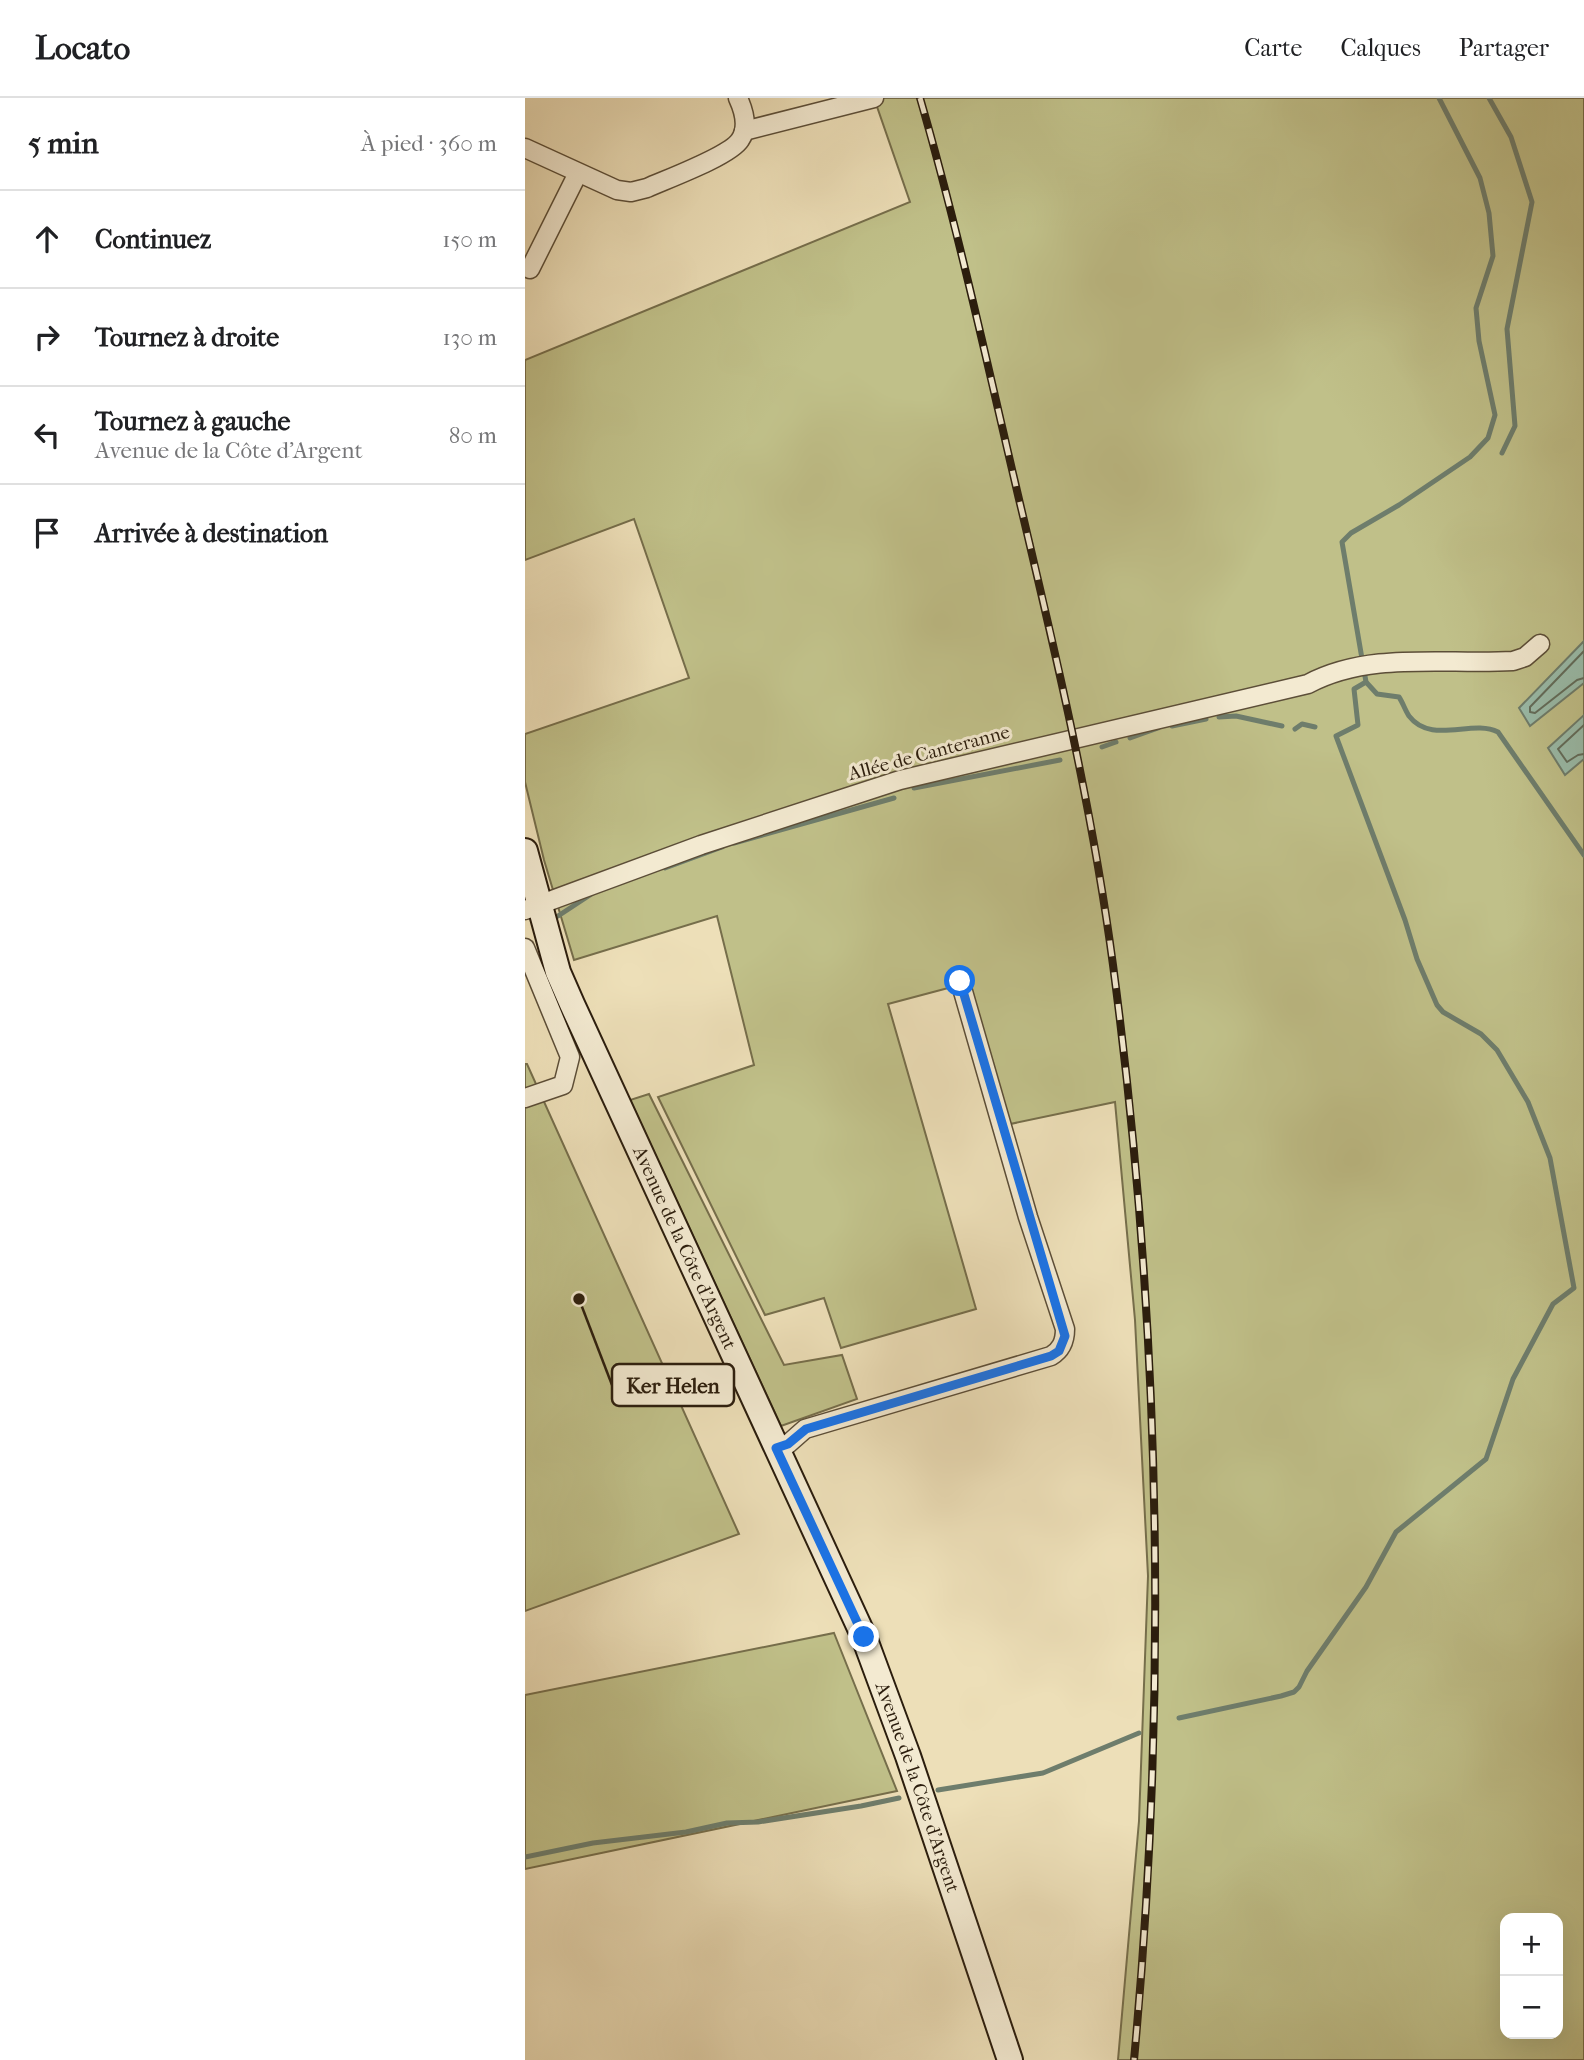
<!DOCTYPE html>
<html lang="fr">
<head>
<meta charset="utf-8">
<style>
  :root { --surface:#fff; --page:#f2f2f2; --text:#202124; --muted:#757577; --line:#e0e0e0 }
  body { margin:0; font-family:"IM FELL French Canon",serif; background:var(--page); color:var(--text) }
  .controls { position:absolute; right:21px; bottom:21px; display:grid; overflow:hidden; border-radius:14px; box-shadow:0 7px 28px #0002 }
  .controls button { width:63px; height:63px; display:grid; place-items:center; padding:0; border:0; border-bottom:2px solid var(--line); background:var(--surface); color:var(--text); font:35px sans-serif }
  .stop { position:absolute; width:21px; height:21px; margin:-16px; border:5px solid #1a73e8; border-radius:50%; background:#fff }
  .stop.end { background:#1a73e8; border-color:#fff; box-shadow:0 2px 7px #0008 }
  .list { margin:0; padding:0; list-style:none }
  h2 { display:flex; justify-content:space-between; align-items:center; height:91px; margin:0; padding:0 28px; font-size:30px }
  h2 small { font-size:23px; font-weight:400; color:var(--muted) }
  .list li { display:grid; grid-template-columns:46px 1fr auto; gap:21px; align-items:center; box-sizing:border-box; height:98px; padding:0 28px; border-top:2px solid var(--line) }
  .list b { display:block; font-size:26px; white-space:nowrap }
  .list p { margin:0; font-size:23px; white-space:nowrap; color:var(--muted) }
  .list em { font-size:23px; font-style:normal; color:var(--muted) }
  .icon { flex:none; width:38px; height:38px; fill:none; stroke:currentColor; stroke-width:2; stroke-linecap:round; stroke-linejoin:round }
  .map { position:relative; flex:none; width:1059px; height:1962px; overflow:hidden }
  header { display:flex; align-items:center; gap:42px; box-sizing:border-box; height:98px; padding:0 35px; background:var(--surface); border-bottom:2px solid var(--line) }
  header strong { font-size:33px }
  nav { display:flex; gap:38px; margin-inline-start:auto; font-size:24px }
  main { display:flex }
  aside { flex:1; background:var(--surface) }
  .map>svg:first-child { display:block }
  .green { fill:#c0c089; stroke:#766e4b; stroke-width:2; fill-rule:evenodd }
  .water { fill:#9abdab; stroke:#6e7d6c; stroke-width:2 }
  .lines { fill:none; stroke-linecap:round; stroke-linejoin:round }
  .shore { stroke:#626d5c; stroke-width:2 }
  .stream { stroke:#6e7d6c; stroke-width:5 }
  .minor-casing { stroke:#5c4e38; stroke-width:21 }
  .secondary-casing { stroke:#2b1d0d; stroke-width:28 }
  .minor { stroke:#f3ead1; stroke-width:18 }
  .secondary { stroke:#f3ead1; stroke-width:24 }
  .rail-casing { stroke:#2b1d0d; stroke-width:8 }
  .rail { stroke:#f3ead1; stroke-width:5; stroke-dasharray:16; stroke-linecap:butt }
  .route { stroke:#1a73e8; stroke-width:9 }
  .labels { text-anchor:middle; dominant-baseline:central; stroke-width:6; stroke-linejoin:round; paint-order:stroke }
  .street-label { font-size:19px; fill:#2b1d0d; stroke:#f3ead1 }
  .leader { fill:none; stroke:#2b1d0d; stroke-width:2.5 }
  .callout-dot { fill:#2b1d0d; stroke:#f3ead1; stroke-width:2.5 }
  .callout { fill:#f3ead1; stroke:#2b1d0d; stroke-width:2.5 }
  .callout-label { font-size:21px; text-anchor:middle; font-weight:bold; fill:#2b1d0d }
</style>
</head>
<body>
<header>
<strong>Locato</strong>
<nav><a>Carte</a><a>Calques</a><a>Partager</a></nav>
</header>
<main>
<aside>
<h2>5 min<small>À pied · 360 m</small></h2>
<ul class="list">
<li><svg class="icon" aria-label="ahead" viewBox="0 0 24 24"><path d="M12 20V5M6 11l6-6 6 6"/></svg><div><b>Continuez</b></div><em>150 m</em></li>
<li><svg class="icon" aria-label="right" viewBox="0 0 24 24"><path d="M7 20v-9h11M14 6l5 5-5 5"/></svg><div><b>Tournez à droite</b></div><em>130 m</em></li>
<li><svg class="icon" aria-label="left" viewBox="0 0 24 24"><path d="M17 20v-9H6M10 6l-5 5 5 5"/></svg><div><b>Tournez à gauche</b><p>Avenue de la Côte d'Argent</p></div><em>80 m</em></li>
<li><svg class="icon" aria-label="arrive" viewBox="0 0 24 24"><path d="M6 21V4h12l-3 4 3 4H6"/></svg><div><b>Arrivée à destination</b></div></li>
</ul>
</aside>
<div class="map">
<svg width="1059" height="1962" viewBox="0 0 1059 1962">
  <rect width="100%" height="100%" fill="#eddfb8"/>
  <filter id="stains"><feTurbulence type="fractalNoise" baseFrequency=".00286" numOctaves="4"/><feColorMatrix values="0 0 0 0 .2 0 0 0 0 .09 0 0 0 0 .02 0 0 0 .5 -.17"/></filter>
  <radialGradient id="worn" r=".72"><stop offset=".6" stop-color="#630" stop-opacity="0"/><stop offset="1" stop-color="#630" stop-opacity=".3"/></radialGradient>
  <g class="green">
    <path d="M 349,0 L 1059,0 L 1059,1962 L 593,1962 L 614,1723 L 623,1478 L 610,1222 L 590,1004 L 471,1029 L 427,889 L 363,906 L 451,1211 L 316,1250 L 299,1200 L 240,1217 L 133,999 L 229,967 L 192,818 L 49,862 L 19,762 L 0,684 L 0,636 L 164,580 L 109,421 L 0,462 L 0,262 L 385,104 ZM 980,1820 L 1033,1820 L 1033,1936 L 980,1936 Z"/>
    <path d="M 0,966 L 2,966 L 214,1436 L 0,1513 Z"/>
    <path d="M 124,996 L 259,1267 L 317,1257 L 332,1301 L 256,1328 L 105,1002 Z"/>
    <path d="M 309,1535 L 372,1693 L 0,1771 L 0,1597 Z"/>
  </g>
  <g class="water">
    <path d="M 1059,543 L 1059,585 L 1005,628 L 994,610 Z"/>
    <path d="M 1059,617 L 1059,661 L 1040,677 L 1023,650 Z"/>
  </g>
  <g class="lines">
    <g class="shore">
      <path d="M 1059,553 L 1005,609 L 1005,614 L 1010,615 L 1052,582 L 1059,580"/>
      <path d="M 1059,627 L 1033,651 L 1042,664 L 1053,657 L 1059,656"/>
    </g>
    <g class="stream">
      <path d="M 914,0 L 955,80 L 964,115 L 968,158 L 951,210 L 954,243 L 970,317 L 963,340 L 945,359 L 874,407 L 826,435 L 817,444 L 841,584 L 852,596 L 874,599 C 878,605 880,612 884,618 C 906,647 947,621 973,634 L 1059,757"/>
      <path d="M 964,0 L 986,39 L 1007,104 L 982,231 L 990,328 L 977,355"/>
      <path d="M 694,619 L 711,618 L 757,628"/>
      <path d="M 647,628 L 681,621"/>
      <path d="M 770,631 L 777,626 L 790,629"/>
      <path d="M 605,640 L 633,630"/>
      <path d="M 577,649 L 591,644"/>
      <path d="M 389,690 L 535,662"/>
      <path d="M 209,745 L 369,700"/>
      <path d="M 140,770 L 197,749"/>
      <path d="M 33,818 L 68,795"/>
      <path d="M 654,1620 L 756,1598 L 769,1594 L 774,1589 L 782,1573 L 841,1489 L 871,1434 L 961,1361 L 988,1281 L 1028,1206 L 1049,1190 L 1025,1060 L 1003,1004 L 972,952 L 956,936 L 918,914 L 912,907 L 892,861 L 880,822 L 811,638 L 833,627 L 829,591 L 841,584"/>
      <path d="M 413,1692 L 518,1675 L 614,1635"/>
      <path d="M 0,1759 L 68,1745 L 161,1734 L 202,1725 L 233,1724 L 336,1708 L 374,1700"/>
    </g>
    <g class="minor-casing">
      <g id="minor">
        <path d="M 219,33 L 349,0"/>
        <path d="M 0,50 L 92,92 L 106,94 L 122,90 C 142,81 205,58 215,42 C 224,29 219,13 213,0"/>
        <path d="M 5,171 L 53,75"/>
        <path d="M 0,812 L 176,747 L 375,682 L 783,586 C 845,553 920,567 988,563 L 1000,559 L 1015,546"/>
        <path d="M 0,850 L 45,959 L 38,987 L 0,1000"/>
        <path d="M 252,1350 L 263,1346 L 280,1331 L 526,1258 C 536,1252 540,1244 540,1231 L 503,1119 L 435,883"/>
      </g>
    </g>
    <g class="secondary-casing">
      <g id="secondary">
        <path id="s1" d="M 0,753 L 33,874 L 47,906 L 339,1539 L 383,1658 L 485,1962"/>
      </g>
    </g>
    <use href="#minor" class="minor"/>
    <use href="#secondary" class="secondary"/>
    <g class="rail-casing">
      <path id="rail" d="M 395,0 C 433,131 462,265 493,397 C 530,553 567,708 588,867 C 636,1230 643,1597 609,1962"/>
    </g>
    <use href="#rail" class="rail"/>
  </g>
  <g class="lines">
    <path class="route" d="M 339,1539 L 251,1350 L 263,1346 L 281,1331 L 526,1258 L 534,1253 L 540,1238 L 435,883"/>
  </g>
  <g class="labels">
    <g class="street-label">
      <text transform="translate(404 655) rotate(-15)">Allée de Canteranne</text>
      <text stroke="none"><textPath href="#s1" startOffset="429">Avenue de la Côte d'Argent</textPath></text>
      <text stroke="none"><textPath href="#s1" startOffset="1017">Avenue de la Côte d'Argent</textPath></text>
    </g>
  </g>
  <path class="leader" d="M54 1201L87 1287"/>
  <circle class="callout-dot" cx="54" cy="1201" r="7"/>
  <rect class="callout" x="87" y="1266" width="122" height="42" rx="7"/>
  <g class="callout-label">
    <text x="148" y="1295">Ker Helen</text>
  </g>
  <rect width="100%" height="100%" filter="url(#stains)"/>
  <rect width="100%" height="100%" fill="url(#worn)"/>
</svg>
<div class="controls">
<button>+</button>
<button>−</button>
</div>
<div class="stop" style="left:435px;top:883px"></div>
<div class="stop end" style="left:339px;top:1539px"></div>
</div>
</main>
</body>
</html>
